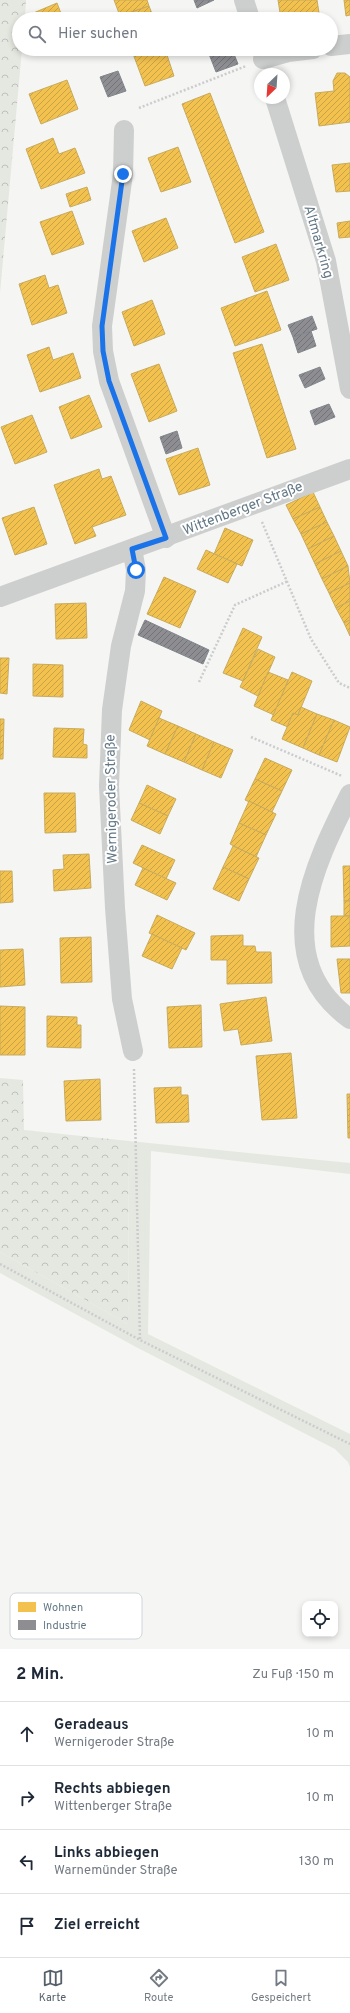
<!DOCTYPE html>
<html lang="de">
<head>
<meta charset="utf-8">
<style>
  :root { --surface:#fff; --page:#f6f6f7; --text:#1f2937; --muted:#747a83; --line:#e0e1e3; --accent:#55606c }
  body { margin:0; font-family:Overpass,sans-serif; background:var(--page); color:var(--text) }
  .controls { position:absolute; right:12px; bottom:12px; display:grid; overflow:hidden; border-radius:8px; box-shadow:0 2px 6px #0003 }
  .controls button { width:36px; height:36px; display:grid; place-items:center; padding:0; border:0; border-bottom:1px solid var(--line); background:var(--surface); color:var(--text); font:20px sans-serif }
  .compass { position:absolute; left:254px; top:68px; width:36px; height:36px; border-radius:50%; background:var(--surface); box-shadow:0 2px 6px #0003; rotate:205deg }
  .stop { position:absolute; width:12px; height:12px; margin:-9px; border:3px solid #1a73e8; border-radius:50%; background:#fff }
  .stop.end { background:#1a73e8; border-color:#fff; box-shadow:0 1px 4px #0008 }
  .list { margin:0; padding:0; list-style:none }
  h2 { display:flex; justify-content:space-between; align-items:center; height:52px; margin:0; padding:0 16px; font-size:17px }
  h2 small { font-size:13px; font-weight:400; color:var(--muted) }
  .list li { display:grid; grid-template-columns:26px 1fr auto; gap:12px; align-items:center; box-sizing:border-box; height:64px; padding:0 16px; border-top:1px solid var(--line) }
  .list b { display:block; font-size:15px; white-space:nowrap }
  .list p { margin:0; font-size:13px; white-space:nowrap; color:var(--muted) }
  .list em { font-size:13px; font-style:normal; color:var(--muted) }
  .icon { flex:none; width:22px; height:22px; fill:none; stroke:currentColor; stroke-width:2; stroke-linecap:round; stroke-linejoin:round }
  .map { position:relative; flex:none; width:350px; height:1649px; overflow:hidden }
  .search { position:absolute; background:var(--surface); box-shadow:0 2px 6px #0003; left:12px; right:12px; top:12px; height:44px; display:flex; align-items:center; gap:10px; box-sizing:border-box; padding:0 14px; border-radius:22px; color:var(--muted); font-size:15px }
  .sheet { height:308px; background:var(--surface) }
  nav { display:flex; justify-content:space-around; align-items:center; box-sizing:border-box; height:56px; border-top:1px solid var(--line); background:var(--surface); font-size:11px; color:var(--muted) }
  nav a { display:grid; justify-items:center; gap:2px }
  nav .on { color:var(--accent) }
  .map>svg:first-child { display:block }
  .grass { fill:#e5e8e1 }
  .forest { fill:url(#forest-crowns) }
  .homes { fill:url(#homes-hatch); stroke:#c7ab5f }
  .industry { fill:url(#industry-hatch); stroke:#80878e }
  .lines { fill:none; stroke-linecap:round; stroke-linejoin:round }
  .path { stroke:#cacccd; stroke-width:2.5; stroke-dasharray:2 2; stroke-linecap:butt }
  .minor { stroke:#cdcece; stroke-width:20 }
  .route { stroke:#1a73e8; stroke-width:5 }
  .labels { text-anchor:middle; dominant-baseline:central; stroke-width:4; stroke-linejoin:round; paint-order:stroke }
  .street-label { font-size:14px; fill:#637886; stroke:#fff }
  .key { fill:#fff; stroke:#d0d6db; stroke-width:1 }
  .key-label { font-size:11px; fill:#637886 }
</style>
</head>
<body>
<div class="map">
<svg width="350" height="1649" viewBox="0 0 350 1649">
  <defs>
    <pattern id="forest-crowns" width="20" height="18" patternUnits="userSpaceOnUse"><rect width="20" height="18" fill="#e5e8e1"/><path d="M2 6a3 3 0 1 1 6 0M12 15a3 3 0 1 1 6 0" fill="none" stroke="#bdc1bc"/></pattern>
    <pattern id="homes-hatch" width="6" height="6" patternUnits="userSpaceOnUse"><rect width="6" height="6" fill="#f2c14e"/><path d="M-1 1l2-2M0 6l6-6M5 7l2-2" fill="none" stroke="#c8a246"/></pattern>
    <pattern id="industry-hatch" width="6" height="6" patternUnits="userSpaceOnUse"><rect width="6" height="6" fill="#8d8d92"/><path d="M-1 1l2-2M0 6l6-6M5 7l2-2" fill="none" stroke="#717378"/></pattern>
  </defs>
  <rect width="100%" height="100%" fill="#f5f5f3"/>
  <path class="grass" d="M 129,1141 L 350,1163 L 350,1174 L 151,1151 L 148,1334 L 350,1434 L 350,1467 L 348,1462 L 335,1449 L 136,1347 L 0,1273 L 0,1252 L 128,1324 Z"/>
  <g class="forest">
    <path d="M 0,0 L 26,0 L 25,19 L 19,19 L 19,49 L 22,49 L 0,293 Z"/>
    <path d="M 0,1078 L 23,1080 L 24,1130 L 129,1141 L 128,1324 L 0,1252 Z"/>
  </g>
  <g class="homes">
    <path d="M 114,0 L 147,0 L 149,6 L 120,16 Z"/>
    <path d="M 278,0 L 317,0 L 320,19 L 281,19 Z"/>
    <path d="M 344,0 L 350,0 L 350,15 L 346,16 Z"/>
    <path d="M 57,3 L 62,16 L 69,13 L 72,19 L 33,19 L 31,14 Z"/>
    <path d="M 149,6 L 154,19 L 121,19 L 120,16 Z"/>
    <path d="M 45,49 L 56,49 L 47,53 Z"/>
    <path d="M 138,49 L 165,49 L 174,76 L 145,86 L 132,51 Z"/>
    <path d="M 337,73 L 345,73 L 350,77 L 350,122 L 319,126 L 315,93 L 334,91 L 333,81 Z"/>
    <path d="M 67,80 L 78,109 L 41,124 L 29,94 Z"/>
    <path d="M 210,93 L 264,232 L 235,243 L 182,104 Z"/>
    <path d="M 53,138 L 59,154 L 75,148 L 85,173 L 41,189 L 26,149 Z"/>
    <path d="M 178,147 L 191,182 L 161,192 L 148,158 Z"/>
    <path d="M 350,163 L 350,191 L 336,192 L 332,165 Z"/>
    <path d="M 87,187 L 91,200 L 70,207 L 66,194 Z"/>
    <path d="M 72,211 L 84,244 L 52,255 L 40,222 Z"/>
    <path d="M 166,218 L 178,248 L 144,262 L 132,231 Z"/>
    <path d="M 350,221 L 350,237 L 339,238 L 337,223 Z"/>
    <path d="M 276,244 L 289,280 L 255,292 L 242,257 Z"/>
    <path d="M 45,275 L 49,288 L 58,285 L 67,313 L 32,325 L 19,284 Z"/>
    <path d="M 267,291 L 281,330 L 235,346 L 221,308 Z"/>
    <path d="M 152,300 L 165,334 L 134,346 L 122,312 Z"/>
    <path d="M 262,344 L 296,449 L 267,458 L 233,353 Z"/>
    <path d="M 49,347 L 53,360 L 73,353 L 81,378 L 40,392 L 27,355 Z"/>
    <path d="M 159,364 L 177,411 L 149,422 L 131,374 Z"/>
    <path d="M 89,395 L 102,427 L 71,439 L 59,407 Z"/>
    <path d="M 32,415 L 47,452 L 15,464 L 1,427 Z"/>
    <path d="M 198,448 L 210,485 L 179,495 L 166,459 Z"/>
    <path d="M 99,469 L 102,479 L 111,476 L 126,515 L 92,527 L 96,536 L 75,544 L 54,485 Z"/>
    <path d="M 313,492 L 320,507 L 293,519 L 286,505 Z"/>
    <path d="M 34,507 L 47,544 L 15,555 L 2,518 Z"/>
    <path d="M 320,507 L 327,522 L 301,534 L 293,519 Z"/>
    <path d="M 327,522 L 334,536 L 308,549 L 301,534 Z"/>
    <path d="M 225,528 L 253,540 L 242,566 L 214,554 Z"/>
    <path d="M 334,536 L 341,551 L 315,564 L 308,549 Z"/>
    <path d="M 206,550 L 237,564 L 228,583 L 197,569 Z"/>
    <path d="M 341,551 L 348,566 L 322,579 L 315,564 Z"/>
    <path d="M 348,566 L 350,583 L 329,593 L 322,579 Z"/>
    <path d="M 164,577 L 196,591 L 180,628 L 147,614 Z"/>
    <path d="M 350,583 L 350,601 L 336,608 L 329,593 Z"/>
    <path d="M 350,601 L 350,620 L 344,623 L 336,608 Z"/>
    <path d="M 86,603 L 87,638 L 56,639 L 55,604 Z"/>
    <path d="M 350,620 L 350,636 L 344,623 Z"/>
    <path d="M 243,628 L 262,637 L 243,681 L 223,673 Z"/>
    <path d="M 258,649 L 275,657 L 258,696 L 240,687 Z"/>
    <path d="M 0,658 L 9,658 L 7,694 L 0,693 Z"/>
    <path d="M 33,664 L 63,665 L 63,697 L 33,696 Z"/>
    <path d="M 268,672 L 288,680 L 274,715 L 254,706 Z"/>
    <path d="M 292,672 L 312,681 L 298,715 L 293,713 L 288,727 L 271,720 Z"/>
    <path d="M 141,701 L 162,711 L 150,740 L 129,730 Z"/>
    <path d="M 301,707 L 317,714 L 303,748 L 282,739 L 293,713 L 298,715 Z"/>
    <path d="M 317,714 L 334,720 L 319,755 L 303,748 Z"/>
    <path d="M 159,718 L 178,726 L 165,754 L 147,746 Z"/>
    <path d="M 0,719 L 4,719 L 3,759 L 0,759 Z"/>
    <path d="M 334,720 L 350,727 L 337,762 L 319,755 Z"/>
    <path d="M 178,726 L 196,734 L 184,762 L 165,754 Z"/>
    <path d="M 54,728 L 84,729 L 83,744 L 87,745 L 87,758 L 53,757 Z"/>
    <path d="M 196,734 L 214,742 L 202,770 L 184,762 Z"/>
    <path d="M 214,742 L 233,750 L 221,778 L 202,770 Z"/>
    <path d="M 265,758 L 292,770 L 282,791 L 255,779 Z"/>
    <path d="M 255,779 L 282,791 L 272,812 L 245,800 Z"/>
    <path d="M 147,785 L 176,799 L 168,816 L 139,803 Z"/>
    <path d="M 44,793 L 75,793 L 76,832 L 45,833 Z"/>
    <path d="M 249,801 L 276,814 L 266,835 L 239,823 Z"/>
    <path d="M 139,803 L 168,816 L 160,834 L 131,820 Z"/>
    <path d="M 239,823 L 266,835 L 256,857 L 230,844 Z"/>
    <path d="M 142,845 L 175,860 L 166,879 L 133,863 Z"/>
    <path d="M 233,846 L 259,858 L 249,879 L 223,867 Z"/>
    <path d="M 89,854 L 91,888 L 54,891 L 53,870 L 64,869 L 63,855 Z"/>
    <path d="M 343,866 L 350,866 L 350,901 L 344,901 Z"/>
    <path d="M 223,867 L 249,879 L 239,901 L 213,889 Z"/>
    <path d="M 143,868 L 176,883 L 167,900 L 135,885 Z"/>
    <path d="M 0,871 L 12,871 L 13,902 L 0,903 Z"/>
    <rect x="344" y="901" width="6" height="15"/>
    <path d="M 157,915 L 195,933 L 186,950 L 149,933 Z"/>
    <path d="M 331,916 L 350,916 L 350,946 L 331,947 Z"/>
    <path d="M 152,934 L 182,948 L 172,969 L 142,956 Z"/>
    <path d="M 243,935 L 243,946 L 255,946 L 256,952 L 271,952 L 272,983 L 227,984 L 227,960 L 211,960 L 211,936 Z"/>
    <path d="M 91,937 L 92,982 L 61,983 L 60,938 Z"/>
    <path d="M 23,949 L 25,985 L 0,987 L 0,950 Z"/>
    <path d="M 337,959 L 350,959 L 350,993 L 341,993 Z"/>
    <path d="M 266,997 L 272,1041 L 241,1045 L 238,1029 L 224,1031 L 220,1004 Z"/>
    <path d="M 201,1005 L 202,1047 L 169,1048 L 167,1007 Z"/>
    <path d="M 0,1006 L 25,1007 L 25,1055 L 0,1055 Z"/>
    <path d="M 47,1016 L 77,1017 L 77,1025 L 81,1025 L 81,1048 L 47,1047 Z"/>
    <path d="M 291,1053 L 297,1118 L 262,1120 L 256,1056 Z"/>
    <path d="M 100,1079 L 101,1120 L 66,1121 L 64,1081 Z"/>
    <path d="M 181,1087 L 181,1095 L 188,1095 L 189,1122 L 156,1123 L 154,1088 Z"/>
    <path d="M 347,1094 L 350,1094 L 350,1138 L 348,1138 Z"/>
  </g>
  <g class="industry">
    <path d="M 194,0 L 214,0 L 197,8 Z"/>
    <path d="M 222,49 L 232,49 L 238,64 L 216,72 L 209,54 Z"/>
    <path d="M 118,71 L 126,91 L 108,97 L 100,77 Z"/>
    <path d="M 312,316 L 317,329 L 293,337 L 288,325 Z"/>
    <path d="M 311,331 L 316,346 L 298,353 L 293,337 Z"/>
    <path d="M 320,367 L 325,379 L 305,388 L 299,375 Z"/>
    <path d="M 329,404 L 335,417 L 315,425 L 310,411 Z"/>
    <path d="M 177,431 L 182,448 L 166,454 L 160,437 Z"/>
    <path d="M 145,620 L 209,650 L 203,664 L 138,635 Z"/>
  </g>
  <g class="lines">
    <g class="path">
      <path d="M 139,108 L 246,66"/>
      <path d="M 262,522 L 311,639 L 339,683 L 350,688"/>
      <path d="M 199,682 L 235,605 L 288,581"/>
      <path d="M 251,737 L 342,776"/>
      <path d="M 134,1069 L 140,1340"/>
      <path d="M 0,1264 L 140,1340 L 350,1444"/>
    </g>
    <g class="minor">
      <path d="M 244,0 L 250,19"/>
      <path d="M 331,46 L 350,44"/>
      <path d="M 263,59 L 288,52 L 313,49"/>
      <path d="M 275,98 L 326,261 L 350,389"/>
      <path d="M 124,130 L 123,174 L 102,326 L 103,351 L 109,381 L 166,538"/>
      <path d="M 132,549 L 136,570 L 135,591 L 121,646 L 112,710 L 109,786 L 115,908 L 122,999 L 133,1051"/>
      <path d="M 0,597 L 350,469"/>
      <path d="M 350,794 C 314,865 268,959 350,1019"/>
    </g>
  </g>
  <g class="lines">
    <path class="route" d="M 123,174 L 102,326 L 103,351 L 109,381 L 166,538 L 132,549 L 136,570"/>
  </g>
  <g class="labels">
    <g class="street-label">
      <text transform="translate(318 242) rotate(74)">Altmarkring</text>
      <text transform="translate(243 509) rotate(-21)">Wittenberger Straße</text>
      <text transform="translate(112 799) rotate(-91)">Wernigeroder Straße</text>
    </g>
  </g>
  <rect x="10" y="1593" width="132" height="46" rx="6" class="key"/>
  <rect x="18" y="1602" width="18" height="10" fill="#f2c14e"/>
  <rect x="18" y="1620" width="18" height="10" fill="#8d8d92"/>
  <g class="key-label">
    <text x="43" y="1611">Wohnen</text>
    <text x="43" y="1629">Industrie</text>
  </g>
</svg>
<div class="controls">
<button><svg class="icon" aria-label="locate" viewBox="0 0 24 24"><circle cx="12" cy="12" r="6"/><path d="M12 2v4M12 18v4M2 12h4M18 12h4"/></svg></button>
</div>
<svg class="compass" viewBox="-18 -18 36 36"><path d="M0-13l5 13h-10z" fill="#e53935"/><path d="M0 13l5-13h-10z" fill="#747a83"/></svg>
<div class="stop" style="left:136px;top:570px"></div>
<div class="stop end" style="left:123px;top:174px"></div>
<div class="search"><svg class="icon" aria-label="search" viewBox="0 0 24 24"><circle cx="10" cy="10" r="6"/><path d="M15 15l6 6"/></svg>Hier suchen</div>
</div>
<section class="sheet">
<h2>2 Min.<small>Zu Fuß · 150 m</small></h2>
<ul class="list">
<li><svg class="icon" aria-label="ahead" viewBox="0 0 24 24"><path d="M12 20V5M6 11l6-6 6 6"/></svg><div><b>Geradeaus</b><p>Wernigeroder Straße</p></div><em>10 m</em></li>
<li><svg class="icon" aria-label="right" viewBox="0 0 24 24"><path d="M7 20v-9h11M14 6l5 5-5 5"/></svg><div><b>Rechts abbiegen</b><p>Wittenberger Straße</p></div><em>10 m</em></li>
<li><svg class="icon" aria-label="left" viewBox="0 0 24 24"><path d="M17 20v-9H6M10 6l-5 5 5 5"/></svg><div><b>Links abbiegen</b><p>Warnemünder Straße</p></div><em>130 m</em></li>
<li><svg class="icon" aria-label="arrive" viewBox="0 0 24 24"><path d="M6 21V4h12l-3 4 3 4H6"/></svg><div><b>Ziel erreicht</b></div></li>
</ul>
</section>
<nav>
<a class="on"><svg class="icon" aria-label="map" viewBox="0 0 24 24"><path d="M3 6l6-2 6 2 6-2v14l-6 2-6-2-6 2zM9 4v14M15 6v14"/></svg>Karte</a>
<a><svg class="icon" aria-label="directions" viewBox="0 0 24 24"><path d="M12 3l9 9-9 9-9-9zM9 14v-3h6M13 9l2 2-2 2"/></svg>Route</a>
<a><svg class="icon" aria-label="saved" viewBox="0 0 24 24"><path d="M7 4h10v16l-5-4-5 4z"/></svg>Gespeichert</a>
</nav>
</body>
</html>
